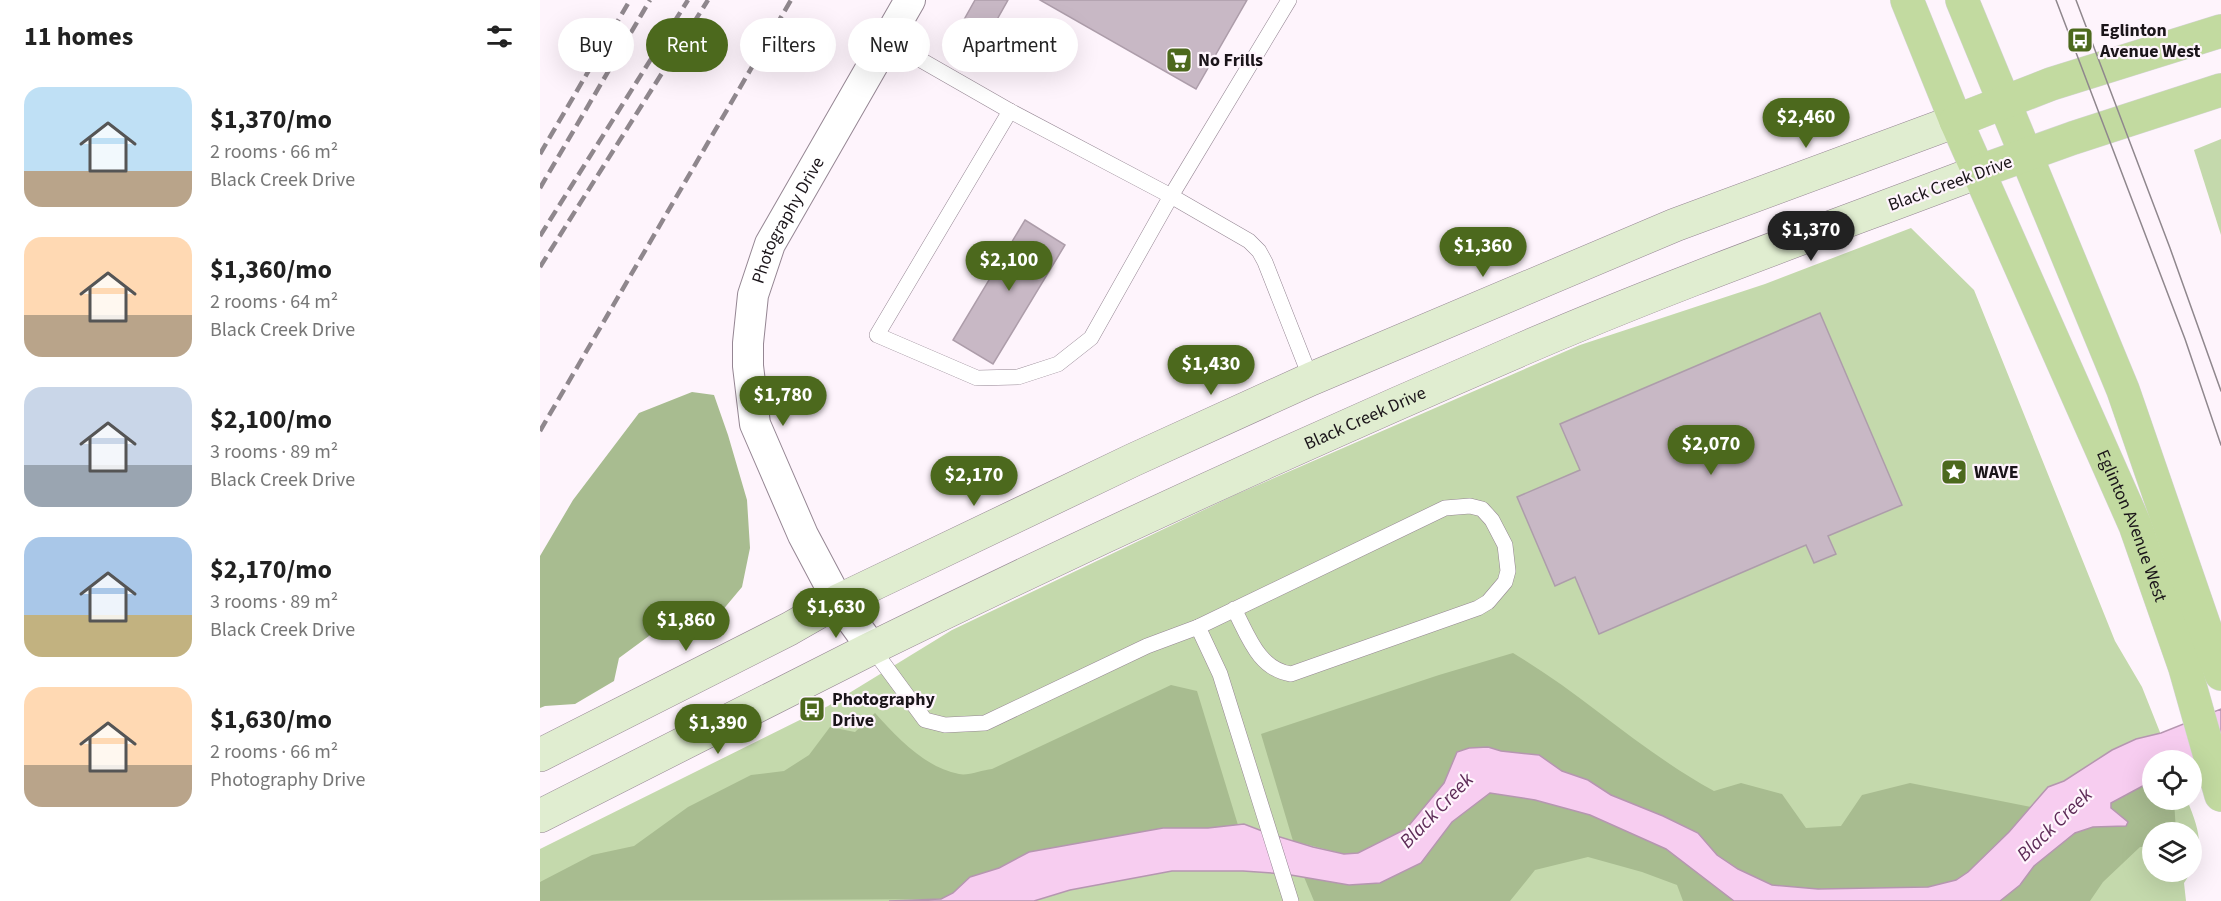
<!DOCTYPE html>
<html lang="en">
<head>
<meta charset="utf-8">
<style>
  body { margin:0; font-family:"Source Sans 3",sans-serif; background:#f6f6f6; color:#222; height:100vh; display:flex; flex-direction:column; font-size:22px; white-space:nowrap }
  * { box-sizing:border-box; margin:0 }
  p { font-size:20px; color:#767676 }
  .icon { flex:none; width:33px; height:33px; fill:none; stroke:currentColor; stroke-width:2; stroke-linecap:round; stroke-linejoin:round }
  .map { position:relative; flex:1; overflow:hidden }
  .drawer { display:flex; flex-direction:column; background:#fff; width:540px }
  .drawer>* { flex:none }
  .top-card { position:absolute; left:18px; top:18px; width:570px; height:54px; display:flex; gap:12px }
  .controls { position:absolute; left:1602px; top:750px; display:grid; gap:12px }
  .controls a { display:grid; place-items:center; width:60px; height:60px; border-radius:50%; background:#fff; box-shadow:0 6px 24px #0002; font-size:30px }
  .price { position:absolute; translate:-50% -51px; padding:0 14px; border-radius:21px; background:#4c691d; color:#fff; font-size:20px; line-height:39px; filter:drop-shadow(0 2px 3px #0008) }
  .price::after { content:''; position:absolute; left:50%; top:36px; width:18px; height:14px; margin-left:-9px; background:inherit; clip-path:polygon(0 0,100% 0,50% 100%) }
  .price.active { background:#222; color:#fff }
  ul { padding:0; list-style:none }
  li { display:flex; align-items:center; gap:18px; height:150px; padding:0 24px }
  li span { display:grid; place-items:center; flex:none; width:168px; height:120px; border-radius:18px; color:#555 }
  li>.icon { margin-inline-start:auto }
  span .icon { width:72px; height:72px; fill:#fffc; stroke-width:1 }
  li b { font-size:26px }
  h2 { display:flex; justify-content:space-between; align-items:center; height:72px; padding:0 24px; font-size:26px }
  .tag { padding:0 21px; border-radius:27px; background:#fff; box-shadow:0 6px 24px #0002; font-size:21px; line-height:54px }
  .tag.active { background:#4c691d; color:#fff }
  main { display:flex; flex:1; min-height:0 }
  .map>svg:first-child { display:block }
</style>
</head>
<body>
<main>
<section class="drawer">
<h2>11 homes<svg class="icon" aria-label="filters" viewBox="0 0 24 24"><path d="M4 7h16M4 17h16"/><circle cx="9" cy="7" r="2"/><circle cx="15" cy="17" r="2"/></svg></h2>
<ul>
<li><span style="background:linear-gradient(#bfe0f5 70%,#b9a48a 0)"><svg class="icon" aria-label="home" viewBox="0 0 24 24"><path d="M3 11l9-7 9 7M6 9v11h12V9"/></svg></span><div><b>$1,370/mo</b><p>2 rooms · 66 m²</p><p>Black Creek Drive</p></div></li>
<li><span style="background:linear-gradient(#ffd9b3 65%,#b9a48a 0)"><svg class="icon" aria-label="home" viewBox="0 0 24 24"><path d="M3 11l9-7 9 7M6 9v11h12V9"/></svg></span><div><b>$1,360/mo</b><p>2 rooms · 64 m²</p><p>Black Creek Drive</p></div></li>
<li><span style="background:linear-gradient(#c9d6e8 65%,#9aa5b1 0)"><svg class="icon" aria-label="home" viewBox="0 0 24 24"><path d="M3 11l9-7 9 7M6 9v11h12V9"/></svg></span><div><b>$2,100/mo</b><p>3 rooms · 89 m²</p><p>Black Creek Drive</p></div></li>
<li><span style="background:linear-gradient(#a9c7e8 65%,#c2b280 0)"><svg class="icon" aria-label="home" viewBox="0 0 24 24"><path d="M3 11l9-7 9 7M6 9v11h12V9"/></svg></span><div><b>$2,170/mo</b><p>3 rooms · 89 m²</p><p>Black Creek Drive</p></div></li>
<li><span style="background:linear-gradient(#ffd9b3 65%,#b9a48a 0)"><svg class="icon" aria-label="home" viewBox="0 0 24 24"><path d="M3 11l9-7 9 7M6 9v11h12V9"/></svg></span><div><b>$1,630/mo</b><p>2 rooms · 66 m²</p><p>Photography Drive</p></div></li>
</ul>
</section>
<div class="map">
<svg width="1681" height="901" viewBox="0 0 1681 901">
  <rect width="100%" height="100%" fill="#fef4fc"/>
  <!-- green -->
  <g fill="#c4d9ac" fill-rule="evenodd">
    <polygon points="1681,139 1681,235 1654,150"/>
    <path d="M1371,228l63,62 141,351 27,46 29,73h-19v40h35c14,34 19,52 -3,83l2,18h-1646v-52l288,-143 124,-76 283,-135 345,-150 185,-61zM1612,832h40v40h-40z"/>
  </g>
  <!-- forest -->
  <g fill="#a8bc90">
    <polygon points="152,392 174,395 188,435 207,500 210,548 202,587 171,624 139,639 113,633 79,658 74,681 35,704 5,706 0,708 0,556 33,500 99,413"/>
    <path d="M973,653c70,41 129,99 201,138l27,-8 41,11 24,34 35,-2 21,-31 48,-12 121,24 -22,25 -41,40 -12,8 -28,7 -110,2 -46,-4 -34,-16 -21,-14 -19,-22 -35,-17 -52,-21 -23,-15 -26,-9 -23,-16 -38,-4 -13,-4 -31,5 -13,31 -38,46 -48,24 -14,1 -51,-13 -32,-107 178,-59z"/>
    <path d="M631,685l26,6 41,134 -209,27 -30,16 -29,9 -17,16 -12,6 -401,2v-19l52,-27 42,-9 54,-39 63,-32 33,-4 25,-16 21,-28 25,5 20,-19c23,25 49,54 84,61 9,2 23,-4 33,-5z"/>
    <polygon points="1612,781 1612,800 1634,800 1636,832 1612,832 1612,847 1600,847 1563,882 1550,901 1460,901 1480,885 1494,866 1535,833 1553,827 1586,826 1588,822 1571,808 1570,803"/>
    <polygon points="950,793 995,800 1050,815 1126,849 1194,901 1143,901 1137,885 1102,872 1048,857 995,870 970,901 774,901 764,877 809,885 881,863 912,822"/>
  </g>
  <!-- water -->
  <polygon fill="#f7cdf0" stroke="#b596b0" stroke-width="1.5" points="1681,709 1681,753 1652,766 1652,760 1612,760 1612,781 1571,803 1571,808 1588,822 1586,826 1553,827 1535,833 1494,866 1480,885 1460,901 1194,901 1126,849 1050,815 995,800 950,793 912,822 881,863 840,883 809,885 745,874 703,871 632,871 530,890 494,901 349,901 401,899 413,893 430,877 459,868 489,852 623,828 668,828 704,824 730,834 773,847 804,854 818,853 866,829 904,783 917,752 929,748 948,747 961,751 999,755 1022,771 1048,780 1071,795 1123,816 1158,833 1177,855 1198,869 1232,885 1278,889 1388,887 1416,880 1428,872 1469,832 1508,787 1524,781 1572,750 1596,739 1621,733"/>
  <!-- building -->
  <g fill="#c8b8c5" stroke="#ad9daa" stroke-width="1.5">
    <polygon points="435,0 468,0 441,48 416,34"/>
    <polygon points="500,0 707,0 656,89"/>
    <polygon points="485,220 525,245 453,364 413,340"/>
    <polygon points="1280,313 1362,505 1288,536 1296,554 1274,563 1266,545 1059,634 1035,577 1015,586 977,497 1040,470 1020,424"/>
  </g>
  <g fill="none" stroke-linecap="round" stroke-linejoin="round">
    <defs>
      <g id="service">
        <polyline points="346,40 470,111 631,196 709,241 719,251 725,262 771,379"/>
        <polyline points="470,111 337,335 437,378 478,377 518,364 551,338 631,196 749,0"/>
        <polyline points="658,627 680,674 751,901"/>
        <path d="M332,648l53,72 20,5 40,-2 162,-77 51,-19 247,-119 25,-2 12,3 10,11 13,25 3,26 -3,11 -17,20 -10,6 -187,66c-33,-5 -43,-39 -57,-65"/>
      </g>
      <g id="minor">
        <path id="s1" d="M332,648l-34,-47 -35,-66 -48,-111 -7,-58v-23l5,-48 17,-51 140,-244"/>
      </g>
      <g id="secondary">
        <polyline points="0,755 249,629 298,601 593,460 771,379 1135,225 1416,121"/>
        <path id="s2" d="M0,816c111,-56 221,-113 332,-168 214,-105 430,-204 648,-298 150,-65 305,-120 458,-178"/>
      </g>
      <g id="primary">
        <path id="s3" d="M1367,0l49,121 179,404 50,143 36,127"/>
        <polyline points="1422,0 1583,390 1681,674"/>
        <polyline points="1416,121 1511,84 1681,31"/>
        <polyline points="1438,172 1533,138 1681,90"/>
      </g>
    </defs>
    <!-- service casing -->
    <use href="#service" stroke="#958693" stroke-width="16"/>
    <!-- minor casing -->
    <use href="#minor" stroke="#958693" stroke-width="32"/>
    <!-- secondary casing -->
    <use href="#secondary" stroke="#958693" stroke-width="34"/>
    <!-- primary casing -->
    <use href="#primary" stroke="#d6d5d6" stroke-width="34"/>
    <!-- service -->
    <use href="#service" stroke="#fff" stroke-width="15"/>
    <!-- minor -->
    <use href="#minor" stroke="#fff" stroke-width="30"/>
    <!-- secondary -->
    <use href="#secondary" stroke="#e0edd0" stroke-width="33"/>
    <!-- primary -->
    <use href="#primary" stroke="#c2daa0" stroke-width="33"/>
    <!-- tram -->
    <g stroke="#8f878d" stroke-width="1.5">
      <polyline points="1516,0 1645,339 1681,445"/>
      <polyline points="1536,0 1630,248 1681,391"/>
    </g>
    <!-- rail -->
    <g stroke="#8f878d" stroke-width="4.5" stroke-dasharray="12 6" stroke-linecap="butt">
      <polyline points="0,154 90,0"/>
      <polyline points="0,188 110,0"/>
      <polyline points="0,236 148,0"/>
      <polyline points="0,267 168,0"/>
      <polyline points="0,431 251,0"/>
    </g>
  </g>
  <!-- icons -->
  <defs>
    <symbol id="bus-square" viewBox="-11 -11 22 22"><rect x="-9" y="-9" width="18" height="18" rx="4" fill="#4c691d" stroke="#fef4fc"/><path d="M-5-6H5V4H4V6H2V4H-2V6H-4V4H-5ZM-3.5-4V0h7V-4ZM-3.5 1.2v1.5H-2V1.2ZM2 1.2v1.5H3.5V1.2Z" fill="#fff"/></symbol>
    <symbol id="supermarket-square" viewBox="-11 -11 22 22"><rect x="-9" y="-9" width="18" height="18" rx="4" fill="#4c691d" stroke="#fef4fc"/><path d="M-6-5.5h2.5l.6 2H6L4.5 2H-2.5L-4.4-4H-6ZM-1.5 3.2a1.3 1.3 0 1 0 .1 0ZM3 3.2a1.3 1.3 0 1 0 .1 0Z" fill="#fff"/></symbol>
    <symbol id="sight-square" viewBox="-11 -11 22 22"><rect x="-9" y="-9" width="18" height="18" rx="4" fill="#4c691d" stroke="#fef4fc"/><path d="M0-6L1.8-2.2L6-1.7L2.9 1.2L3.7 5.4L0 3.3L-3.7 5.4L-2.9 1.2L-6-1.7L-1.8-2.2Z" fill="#fff"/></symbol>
  </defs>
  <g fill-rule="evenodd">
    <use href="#bus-square" x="1525" y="25" width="30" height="30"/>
    <use href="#supermarket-square" x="624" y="45" width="30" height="30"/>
    <use href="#sight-square" x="1399" y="457" width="30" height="30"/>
    <use href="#bus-square" x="257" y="694" width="30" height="30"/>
  </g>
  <g text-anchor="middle" stroke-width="4.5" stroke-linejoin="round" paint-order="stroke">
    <!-- poi labels -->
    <g font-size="18" font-weight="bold" fill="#1a1419" stroke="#fef4fc" text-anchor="start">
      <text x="1560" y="36">Eglinton<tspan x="1560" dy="21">Avenue West</tspan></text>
      <text x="658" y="66">No Frills</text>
      <text x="1434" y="478">WAVE</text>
      <text x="292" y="705">Photography<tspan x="292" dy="21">Drive</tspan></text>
    </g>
    <!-- street labels -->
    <g font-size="18" fill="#1a1419" stroke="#fef4fc">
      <text transform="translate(1410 183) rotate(-20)" y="6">Black Creek Drive</text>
      <text dy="6" stroke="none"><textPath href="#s1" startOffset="466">Photography Drive</textPath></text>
      <text dy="6" stroke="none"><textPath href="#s2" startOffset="916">Black Creek Drive</textPath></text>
      <text dy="6" stroke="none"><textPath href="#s3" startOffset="572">Eglinton Avenue West</textPath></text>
    </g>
    <!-- water labels -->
    <g font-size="20" font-style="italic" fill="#5d2b57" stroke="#fef4fc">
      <text transform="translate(896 810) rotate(-46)" y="7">Black Creek</text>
      <text transform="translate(1514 824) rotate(-44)" y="7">Black Creek</text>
    </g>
  </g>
</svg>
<div class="controls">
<a><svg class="icon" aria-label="locate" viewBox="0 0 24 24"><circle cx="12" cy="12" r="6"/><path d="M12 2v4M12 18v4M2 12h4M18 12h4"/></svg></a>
<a><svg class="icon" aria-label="layers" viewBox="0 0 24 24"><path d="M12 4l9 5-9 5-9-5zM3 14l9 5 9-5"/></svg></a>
</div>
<b class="price" style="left:1266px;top:149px">$2,460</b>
<b class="price active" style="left:1271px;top:262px">$1,370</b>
<b class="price" style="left:943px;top:278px">$1,360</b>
<b class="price" style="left:469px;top:292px">$2,100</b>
<b class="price" style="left:671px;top:396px">$1,430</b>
<b class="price" style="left:243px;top:427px">$1,780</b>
<b class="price" style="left:1171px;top:476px">$2,070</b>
<b class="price" style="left:434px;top:507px">$2,170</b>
<b class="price" style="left:296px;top:639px">$1,630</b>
<b class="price" style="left:146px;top:652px">$1,860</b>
<b class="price" style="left:178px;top:755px">$1,390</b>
<div class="top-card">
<a class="tag">Buy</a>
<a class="tag active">Rent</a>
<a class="tag">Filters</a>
<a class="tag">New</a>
<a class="tag">Apartment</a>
</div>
</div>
</main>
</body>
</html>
